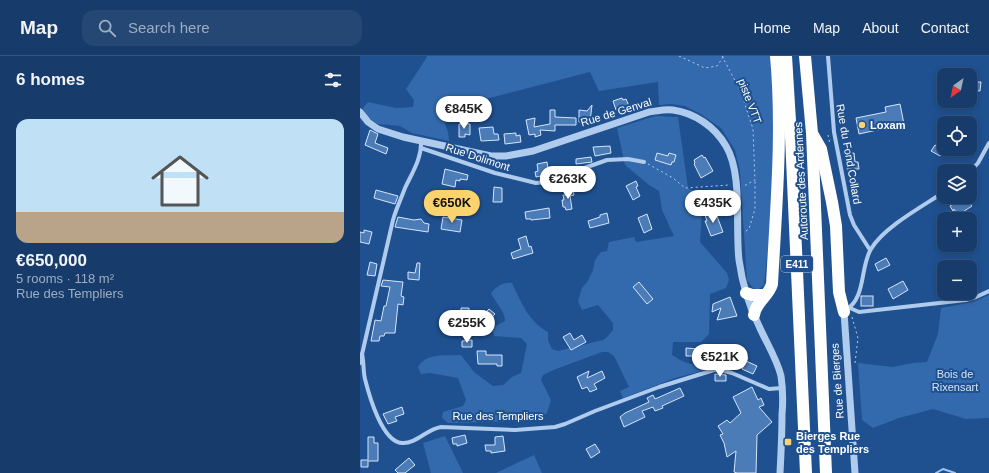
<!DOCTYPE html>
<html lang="en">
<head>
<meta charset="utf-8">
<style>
  body { margin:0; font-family:Arial,sans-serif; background:#244773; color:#f1f3f6; height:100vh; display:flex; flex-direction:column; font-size:15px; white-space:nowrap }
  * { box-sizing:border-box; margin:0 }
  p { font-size:13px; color:#9eadc1 }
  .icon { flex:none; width:22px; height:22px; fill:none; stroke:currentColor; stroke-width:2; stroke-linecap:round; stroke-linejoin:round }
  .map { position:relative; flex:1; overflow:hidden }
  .panel { display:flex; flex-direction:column; background:#173c6b; width:360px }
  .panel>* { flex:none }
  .needle { width:26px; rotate:213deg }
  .tools { position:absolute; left:577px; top:12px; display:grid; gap:8px }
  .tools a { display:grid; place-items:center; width:40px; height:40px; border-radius:8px; background:#173c6b; box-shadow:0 2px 6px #0003,0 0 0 1px #36567e; font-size:20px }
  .price { position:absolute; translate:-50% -34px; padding:0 9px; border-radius:14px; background:#fff; color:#222; font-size:13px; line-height:26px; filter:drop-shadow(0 1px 2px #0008) }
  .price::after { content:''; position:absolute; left:50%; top:24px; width:12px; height:9px; margin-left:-6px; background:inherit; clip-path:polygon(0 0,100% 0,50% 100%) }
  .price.active { background:#fad36f; color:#111 }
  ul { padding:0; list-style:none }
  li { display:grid; align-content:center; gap:8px; height:212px; padding:0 16px }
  li span { display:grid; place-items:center; height:124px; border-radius:12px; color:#555 }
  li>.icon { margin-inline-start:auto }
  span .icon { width:72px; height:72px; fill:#fffc; stroke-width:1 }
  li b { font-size:17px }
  h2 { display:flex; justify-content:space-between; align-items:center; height:48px; padding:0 16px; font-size:17px }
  header { display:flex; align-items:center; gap:24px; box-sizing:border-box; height:56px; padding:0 20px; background:#173c6b; border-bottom:1px solid #36567e }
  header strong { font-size:19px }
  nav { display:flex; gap:22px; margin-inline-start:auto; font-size:14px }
  .search { width:280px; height:36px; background:#244773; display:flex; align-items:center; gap:10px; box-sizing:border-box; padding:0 14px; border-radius:12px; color:#9eadc1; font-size:15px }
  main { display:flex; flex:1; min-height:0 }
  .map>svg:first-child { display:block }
</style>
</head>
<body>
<header>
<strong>Map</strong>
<div class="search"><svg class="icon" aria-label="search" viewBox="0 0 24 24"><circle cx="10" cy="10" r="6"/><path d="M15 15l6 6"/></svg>Search here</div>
<nav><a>Home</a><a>Map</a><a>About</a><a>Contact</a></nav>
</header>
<main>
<section class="panel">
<h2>6 homes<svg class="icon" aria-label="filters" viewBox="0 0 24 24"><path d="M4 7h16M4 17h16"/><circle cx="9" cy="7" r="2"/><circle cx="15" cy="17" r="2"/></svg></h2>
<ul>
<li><span style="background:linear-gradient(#bfe0f5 75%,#b9a48a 0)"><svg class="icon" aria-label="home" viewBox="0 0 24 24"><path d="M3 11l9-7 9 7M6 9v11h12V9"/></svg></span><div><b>€650,000</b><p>5 rooms · 118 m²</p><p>Rue des Templiers</p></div></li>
</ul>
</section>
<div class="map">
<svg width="629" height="417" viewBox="0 0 629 417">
  <rect width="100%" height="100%" fill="#1f508f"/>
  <!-- green -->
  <g fill="#336aad">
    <polygon points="67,0 411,0 414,32 416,117 404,229 398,234 393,232 387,224 380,115 375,94 361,72 339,57 325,50 311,48 299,49 298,26 239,35 230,16 91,52 84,65 88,76 89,85 52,77 40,70 18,68 6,60 3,52 8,46 36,52 53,51 54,44 46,33 65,4"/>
    <path d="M295,60l23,1 10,71 15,8 -3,46 27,31 2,7 -3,8 -16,6 -1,40 -8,8h-28l-1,13c19,12 25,13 43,-2l4,7 1,5 -3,2 -42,11 -52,20 -3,-7 9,-4 -15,-31 -6,-4h-6l-46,17 -13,6 -2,5 10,20 -4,13 -10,8 -89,2 -6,-5 1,-6 20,-6 3,-6 -8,-22 -28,-5 -9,1 -3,-7c9,-15 28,-11 43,-12l13,17 19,14 10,-1 9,-8 9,-4 6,-29 -6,-6 -27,-2 -2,-8 13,-7c0,-10 -10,-19 -14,-28 6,-7 12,-11 21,-10 9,19 17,39 36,49v8l4,9 6,2 45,-11 4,-3 6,-7v-7l-15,-18 -16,5 -4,-9 4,-13 6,-7 5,-11 2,-10 6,-8 6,-1 2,-9 25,-5 2,5 38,-6 -12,-26 -3,-19 -10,-6 -24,-20 -8,-37z"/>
    <polygon points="629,239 629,362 606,363 573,353 539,362 513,372 502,364 498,307 533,311 553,307 567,306 578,278 581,252 613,246"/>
    <polygon points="85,380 103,417 71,417 63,387"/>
    <polygon points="174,399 182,417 136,417"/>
  </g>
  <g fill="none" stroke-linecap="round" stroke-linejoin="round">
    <!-- stream -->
    <polyline stroke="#a3c5ee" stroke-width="2" points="576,417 583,413 595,417"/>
  </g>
  <!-- building -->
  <g fill="#4c7cb8" stroke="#d4e5f9">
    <polygon points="610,26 621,26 620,35 610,34"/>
    <polygon points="262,42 263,44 266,43 269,50 256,54 253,45"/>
    <polygon points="540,48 544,68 499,78 496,62 526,56 525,51"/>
    <polygon points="232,49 230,66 219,66 219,54 227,55"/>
    <polygon points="190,54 195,54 195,61 216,62 216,69 195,69 195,75 180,74 181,79 175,81 175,78 169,79 166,64 175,62 174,71 190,68"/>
    <polygon points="99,68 110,68 110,79 105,78 105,81 99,81"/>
    <polygon points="133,71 134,78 138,78 139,84 121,85 119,72"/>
    <polygon points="10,74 18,78 15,87 28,92 26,98 5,89"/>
    <polygon points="156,77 156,80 160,79 161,86 145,88 144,78"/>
    <polygon points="581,85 584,87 584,95 580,100 571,95 575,89 577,90"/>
    <polygon points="250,90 251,97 235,100 233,91"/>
    <polygon points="297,97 308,100 309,97 316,99 314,106 312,106 311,109 295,104"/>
    <polygon points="494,97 495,106 498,106 499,113 487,113 486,98"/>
    <polygon points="342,99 344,102 345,101 353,115 341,122 334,108 335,107 334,104"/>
    <polygon points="231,101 232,106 216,108 216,103"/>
    <polygon points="187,106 188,113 194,112 196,117 176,121 175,116 178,115 177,108"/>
    <polygon points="85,113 108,119 107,124 100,123 100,125 96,124 95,131 82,128"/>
    <polygon points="276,125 278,130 276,131 280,140 273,144 266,130"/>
    <polygon points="134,131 142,132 142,146 133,146"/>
    <polygon points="213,133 214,139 210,140 212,153 206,154 205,151 203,151 202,144 204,144 203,139 207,139 207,134"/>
    <polygon points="16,134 38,140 35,148 14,142"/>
    <polygon points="604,141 615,141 608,145 612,150 598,159 594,153 593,155 590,150"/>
    <polygon points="189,152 190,162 171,164 171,163 166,163 165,156"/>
    <polygon points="355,155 363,176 351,180 345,165 347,165 345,159"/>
    <polygon points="247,157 249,167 230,172 228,165 240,161 240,159"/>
    <polygon points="287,158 292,173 284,177 278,162"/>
    <polygon points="38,161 54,164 61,163 64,167 69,168 68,176 35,171"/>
    <polygon points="83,161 102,164 100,176 81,173"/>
    <polygon points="4,174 12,176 9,188 0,186 0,176 4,177"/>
    <polygon points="166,180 169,191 171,190 173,197 153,203 151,197 161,193 158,183"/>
    <polygon points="526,202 530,209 518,215 515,208"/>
    <polygon points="10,206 17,208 15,220 7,219"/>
    <polygon points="57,207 60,207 59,224 48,223 48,216 55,217"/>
    <polygon points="23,224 43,226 41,240 44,241 43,249 38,248 35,277 25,277 24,280 20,280 19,285 11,285 15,264 21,265 24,250 26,250 30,231 21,230"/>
    <polygon points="543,225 548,234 533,243 528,233"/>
    <polygon points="279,226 293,243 287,248 273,231"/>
    <rect x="501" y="240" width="12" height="10"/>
    <polygon points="370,241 377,260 357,264 361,252 352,256 353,248"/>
    <polygon points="101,252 109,252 109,263 120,263 129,253 135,258 119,274 102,274 102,260 101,260"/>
    <polygon points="210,277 214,284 222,279 226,286 211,294 203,281"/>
    <polygon points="112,284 112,291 102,291 102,285"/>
    <polygon points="326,292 340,293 340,300 326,300"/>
    <polygon points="117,295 126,295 126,299 142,299 142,310 137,310 137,308 118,308"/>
    <polygon points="383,299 388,302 386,305 397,310 393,318 382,313 384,309 379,307"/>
    <polygon points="229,315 227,322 242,315 245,322 234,328 237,333 230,336 227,331 222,333 217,321"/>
    <polygon points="355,318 366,319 366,325 355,325"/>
    <polygon points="392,331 398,344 401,342 404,349 399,351 412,366 397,379 396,417 377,417 374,416 376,395 367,401 364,387 360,379 363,378 358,370 367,364 370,367 381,357 373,341"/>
    <polygon points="320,332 324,340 302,350 303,352 295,355 293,351 282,355 285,361 264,371 260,361 265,357 289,346 287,342 293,339 295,343"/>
    <polygon points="42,351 44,358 35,361 37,365 28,368 23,358"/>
    <polygon points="105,379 107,387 97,390 97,388 93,388 92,382"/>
    <polygon points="143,380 145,395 131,397 131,395 126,395 125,389 135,389 135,381"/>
    <polygon points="8,381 14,381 14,387 18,387 18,405 8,405 8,411 1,411 1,404 8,404"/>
    <polygon points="235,388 240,396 231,402 226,393"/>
    <polygon points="49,402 55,409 45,417 38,417 35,414"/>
  </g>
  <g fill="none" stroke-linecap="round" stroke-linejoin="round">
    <!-- path -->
    <g stroke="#afcbed" stroke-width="1" stroke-dasharray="2 3" stroke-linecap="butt">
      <polyline points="319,0 345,12 357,10 364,0"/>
      <polyline points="362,0 381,36 393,73 395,124 384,130"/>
      <polyline points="468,79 470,88"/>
      <polyline points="288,108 313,122 325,132 369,129"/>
      <polyline points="386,175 389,173 395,153 395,125"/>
      <polyline points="492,261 498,282 495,307"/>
    </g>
    <!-- minor -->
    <g stroke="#afcbed" stroke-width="4">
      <polyline points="468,0 474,76 490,159 494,169 510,194"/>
      <polyline points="61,92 135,117 176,127 186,126 204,121 216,115 247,104 268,103 284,106"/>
      <polyline points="610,116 618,107 629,87"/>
      <polyline points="490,252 499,256 606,244 616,241 629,235"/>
      <path d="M486,254c20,-12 14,-43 25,-61 13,-22 52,-43 73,-57"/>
      <path d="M2,298c2,8 1,17 3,25 4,16 17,63 37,64 14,1 25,-14 39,-16l74,3 40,-3 10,-3 30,-13 64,-24 55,-17h7l11,3 37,16 13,-1"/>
      <path d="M0,307l33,-143c3,-11 8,-21 12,-32 7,-15 17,-30 16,-47"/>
    </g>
    <!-- tertiary -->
    <g stroke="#afcbed" stroke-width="7">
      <path d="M0,56l8,10 10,7 25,8 88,19h15l27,-5 116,-39c8,-1 16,-3 24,-2 22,3 42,17 53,36 17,28 9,81 13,114 3,22 10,46 20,66 7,16 18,33 22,50 2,13 2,27 1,39 0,20 -1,39 -2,58"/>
      <polyline points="484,256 495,417"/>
    </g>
    <!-- motorway -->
    <g stroke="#fff" stroke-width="12">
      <polyline points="426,0 431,81 446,417"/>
      <polyline points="445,0 452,77 466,417"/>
      <polyline points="453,79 461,93 472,146 476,170 479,236 484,256"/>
      <polyline points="386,237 392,239 405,239"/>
      <path d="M394,259c2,-14 15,-19 18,-31 4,-76 11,-152 4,-228"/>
    </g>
  </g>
  <!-- markers -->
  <g fill="#fad36f" stroke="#1f508f" stroke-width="1.5">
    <circle cx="502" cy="69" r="4"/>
    <rect x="424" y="382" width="8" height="8" rx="2"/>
  </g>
  <g text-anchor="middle" stroke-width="4" stroke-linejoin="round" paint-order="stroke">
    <!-- shield labels -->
    <rect fill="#1f508f" stroke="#bccadd" stroke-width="1" x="421" y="200" width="32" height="16" rx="3"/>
    <g font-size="10" font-weight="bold" fill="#fff">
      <text x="437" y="212">E411</text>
    </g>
    <!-- street labels -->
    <g font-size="11" fill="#fff" stroke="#1f508f">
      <text transform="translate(390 45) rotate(69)" y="4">piste VTT</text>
      <text transform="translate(256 56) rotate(-17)" y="4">Rue de Genval</text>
      <text transform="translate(489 98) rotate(80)" y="4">Rue du Fond Collard</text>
      <text transform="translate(118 101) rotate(18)" y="4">Rue Dolimont</text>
      <text transform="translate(441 125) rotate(-93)" y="4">Autoroute des Ardennes</text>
      <text transform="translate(477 325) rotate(-94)" y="4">Rue de Bierges</text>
      <text x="138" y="364">Rue des Templiers</text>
    </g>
    <!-- poi labels -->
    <g font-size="11" font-weight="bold" fill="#fff" stroke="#1f508f" text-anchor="start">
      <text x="510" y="73">Loxam</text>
      <text x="436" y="384">Bierges Rue<tspan x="436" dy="13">des Templiers</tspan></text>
    </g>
    <!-- park labels -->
    <g font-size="11" fill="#d4e5f9" stroke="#1f508f">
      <text x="595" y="322">Bois de<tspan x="595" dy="13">Rixensart</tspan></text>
    </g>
  </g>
</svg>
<div class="tools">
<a><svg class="needle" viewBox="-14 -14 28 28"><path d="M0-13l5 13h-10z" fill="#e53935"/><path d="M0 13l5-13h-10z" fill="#9eadc1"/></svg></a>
<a><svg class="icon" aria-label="locate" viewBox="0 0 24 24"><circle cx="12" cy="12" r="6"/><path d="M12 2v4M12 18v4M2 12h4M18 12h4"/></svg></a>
<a><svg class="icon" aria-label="layers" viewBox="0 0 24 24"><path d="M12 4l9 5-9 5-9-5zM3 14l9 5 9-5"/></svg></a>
<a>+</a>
<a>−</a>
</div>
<b class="price" style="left:104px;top:74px">€845K</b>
<b class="price" style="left:208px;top:144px">€263K</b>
<b class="price active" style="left:92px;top:168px">€650K</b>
<b class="price" style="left:353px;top:168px">€435K</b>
<b class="price" style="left:107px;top:288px">€255K</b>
<b class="price" style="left:360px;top:322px">€521K</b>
</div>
</main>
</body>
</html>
